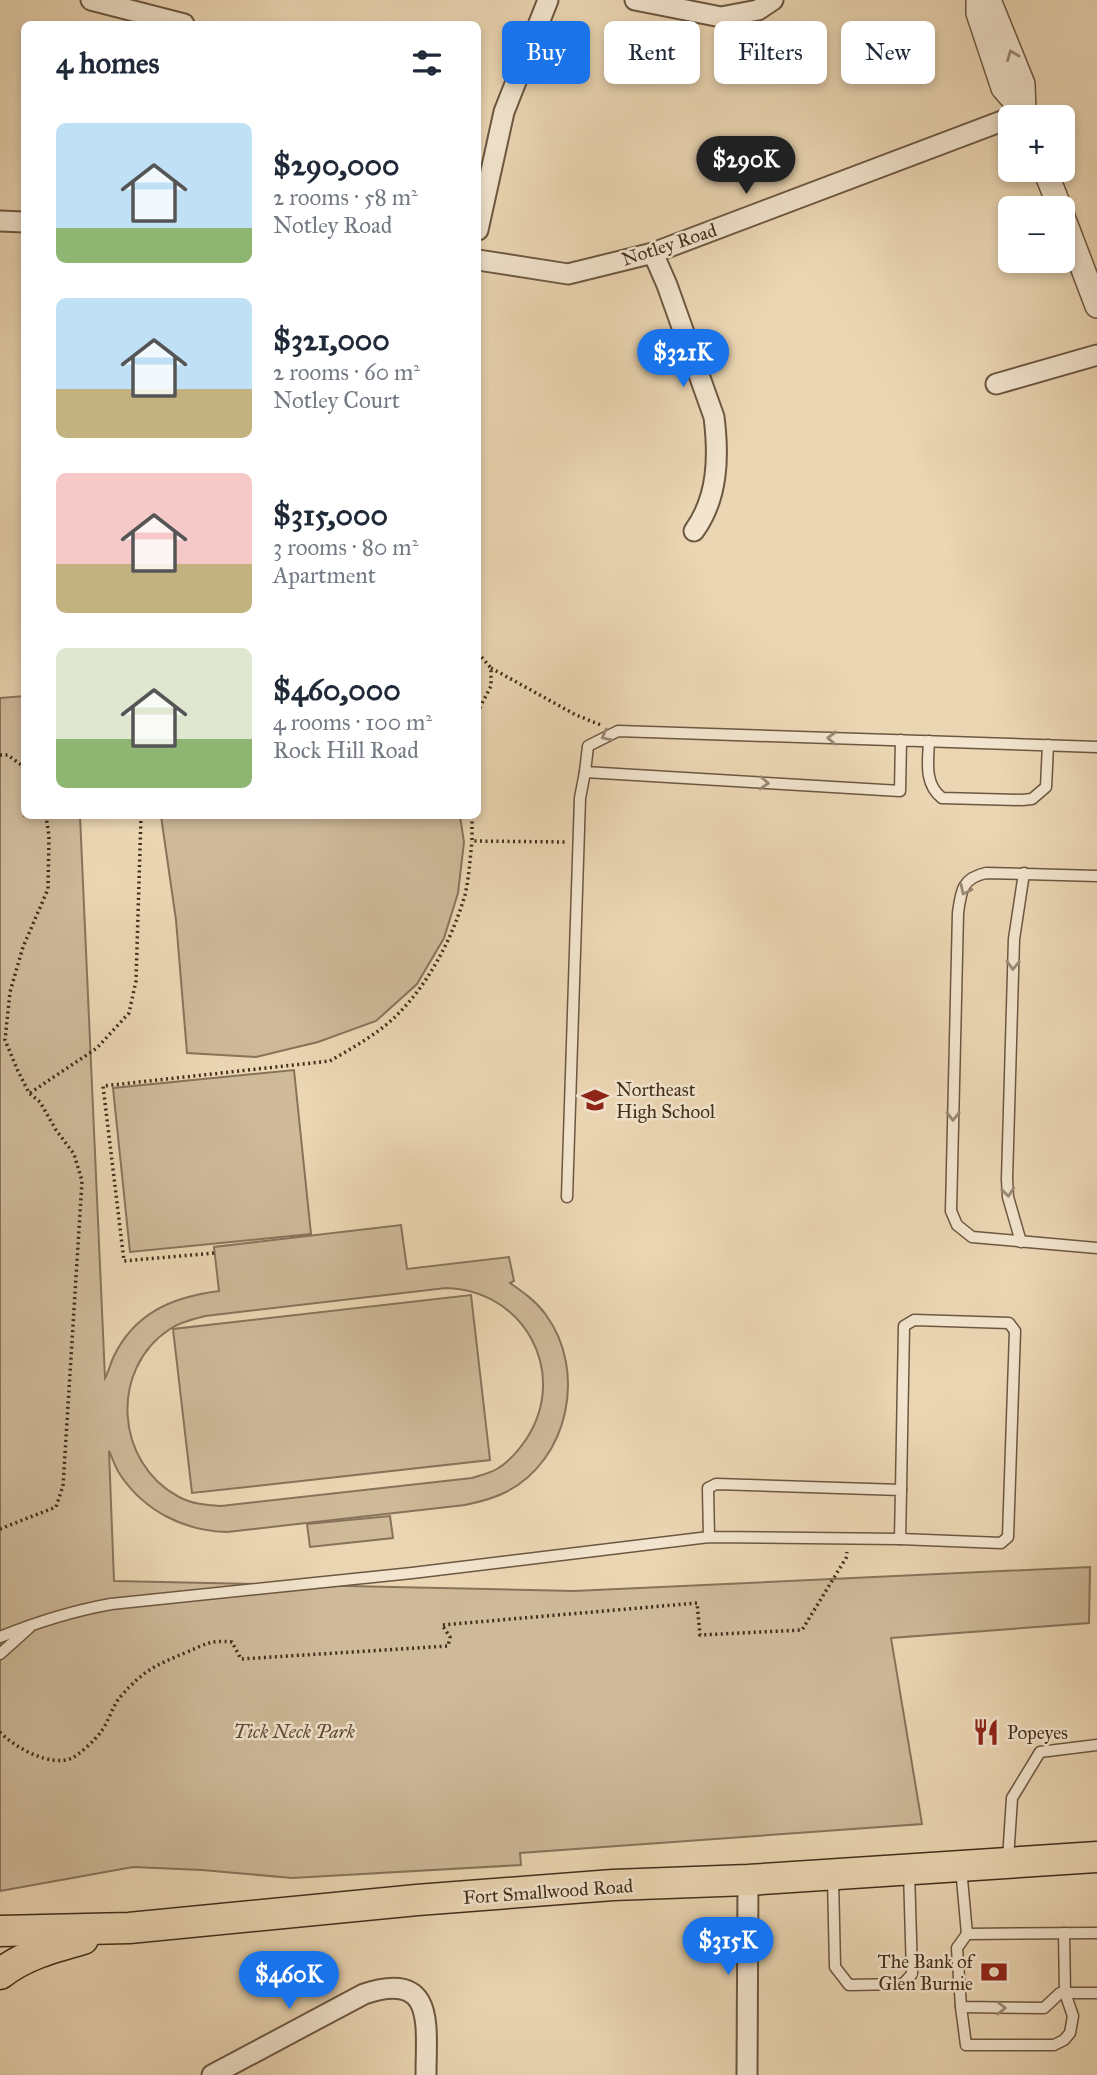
<!DOCTYPE html>
<html lang="en">
<head>
<meta charset="utf-8">
<style>
  body { margin:0; font-family:"IM FELL Great Primer",serif; background:#f6f6f7; color:#1f2937; height:100vh; display:flex; flex-direction:column; font-size:26px; white-space:nowrap }
  * { box-sizing:border-box; margin:0 }
  p { font-size:23px; color:#747a83 }
  .icon { flex:none; width:38px; height:38px; fill:none; stroke:currentColor; stroke-width:2; stroke-linecap:round; stroke-linejoin:round }
  .map { position:relative; flex:1; overflow:hidden }
  .panel { position:absolute; left:21px; top:21px; width:460px; height:798px; display:flex; flex-direction:column; background:#fff; border-radius:10px; box-shadow:0 4px 10px #0003 }
  .panel>* { flex:none }
  .banner { position:absolute; left:502px; top:21px; width:488px; height:63px; display:flex; gap:14px }
  .fabs { position:absolute; left:998px; top:105px; display:grid; gap:14px }
  .fabs a { display:grid; place-items:center; width:77px; height:77px; border-radius:10px; background:#fff; box-shadow:0 4px 10px #0003; font-size:35px }
  .price { position:absolute; translate:-50% -60px; padding:0 16px; border-radius:24px; background:#1a73e8; color:#fff; font-size:23px; line-height:46px; filter:drop-shadow(0 2px 4px #0008) }
  .price::after { content:''; position:absolute; left:50%; top:42px; width:21px; height:16px; margin-left:-10px; background:inherit; clip-path:polygon(0 0,100% 0,50% 100%) }
  .price.on { background:#222; color:#fff }
  ul { padding:0; list-style:none }
  li { display:flex; align-items:center; gap:21px; height:175px; padding:0 35px }
  li span { display:grid; place-items:center; flex:none; width:196px; height:140px; border-radius:10px; color:#555 }
  li>.icon { margin-inline-start:auto }
  span .icon { width:84px; height:84px; fill:#fffc; stroke-width:1 }
  li b { font-size:30px }
  h2 { display:flex; justify-content:space-between; align-items:center; height:84px; padding:0 35px; font-size:30px }
  .pill { padding:0 24px; border-radius:10px; background:#fff; box-shadow:0 4px 10px #0003; font-size:24px; line-height:63px }
  .pill.on { background:#1a73e8; color:#fff }
  .map>svg:first-child { display:block }
</style>
</head>
<body>
<div class="map">
<svg width="1097" height="2075" viewBox="0 0 1097 2075">
  <rect width="100%" height="100%" fill="#ebd6b3"/>
  <filter id="stains"><feTurbulence type="fractalNoise" baseFrequency=".00286" numOctaves="4"/><feColorMatrix values="0 0 0 0 .2 0 0 0 0 .09 0 0 0 0 .02 0 0 0 .5 -.17"/></filter>
  <radialGradient id="worn" r=".72"><stop offset=".6" stop-color="#630" stop-opacity="0"/><stop offset="1" stop-color="#630" stop-opacity=".3"/></radialGradient>
  <!-- green -->
  <g fill="#ceb999" stroke="#88735a" stroke-width="2" fill-rule="evenodd">
    <path d="M24,696v120h56l25,562c3,-5 5,-13 8,-20 21,-45 59,-61 106,-67l-5,-44 187,-22 6,44 102,-12 5,24 -4,2c13,9 26,18 36,32 41,56 23,145 -40,177 -13,7 -27,10 -41,13l-238,27c-43,-1 -82,-21 -106,-56 -6,-8 -8,-17 -12,-25l5,130 460,10 516,-24 -1,56 -198,15 31,186 -402,29 1,12 -229,13 -90,-8 -69,-3 -133,24v-1193zM446,1288c78,2 123,84 81,150 -8,12 -17,23 -30,31 -7,4 -16,6 -25,9l-251,28c-15,-1 -29,-2 -42,-9 -64,-34 -70,-128 -9,-168 10,-7 23,-10 35,-13z"/>
    <polygon points="161,816 460,816 464,842 458,893 444,938 417,984 376,1021 318,1042 256,1057 187,1053 176,920"/>
    <polygon points="294,1070 311,1234 130,1252 113,1088"/>
    <polygon points="471,1295 490,1460 192,1493 173,1329"/>
    <polygon points="390,1516 393,1538 310,1547 307,1524"/>
  </g>
  <g fill="none" stroke-linecap="round" stroke-linejoin="round">
    <defs>
      <g id="service">
        <polyline points="901,740 900,791 585,772 588,746 618,731 1097,747"/>
        <path d="M929,741c-1,21 -5,43 13,57l80,2 10,-1 14,-12 2,-42"/>
        <path d="M1097,876l-111,-3c-24,5 -25,18 -28,40l-7,298 6,14 15,12 125,11"/>
        <polyline points="567,1197 580,798 585,772"/>
        <polyline points="1021,1242 1008,1197 1007,1179 1014,939 1024,873"/>
        <polyline points="900,1539 1001,1543 1008,1537 1015,1331 1009,1323 914,1320 904,1326 901,1490"/>
        <path d="M0,1637c37,-15 72,-26 111,-33l301,-31 297,-36 191,2 1,-49 -185,-6 -8,4 1,49"/>
        <polyline points="0,1654 29,1628"/>
        <polyline points="1008,1859 1012,1798 1040,1752 1097,1745"/>
        <polyline points="961,1868 967,1934 1097,1933"/>
        <polyline points="833,1878 835,1967 849,1985 903,1984 912,1974 909,1871"/>
        <polyline points="967,1934 957,1948 961,2007 1044,2008 1060,1993 1097,1993"/>
        <polyline points="961,2007 966,2045 1054,2045 1064,2040 1070,2033 1073,2016 1065,1993 1064,1933"/>
      </g>
      <g id="minor">
        <polyline points="91,0 184,24"/>
        <polyline points="635,0 721,17 758,10 773,0"/>
        <polyline points="0,221 24,222"/>
        <polyline points="478,230 504,112 548,0"/>
        <path d="M653,253l14,32 47,132c5,40 4,81 -20,114"/>
        <polyline points="478,260 568,274 653,253 1010,118"/>
        <polyline points="996,384 1097,355"/>
        <path d="M212,2075l152,-81c72,-24 62,31 62,81"/>
        <polyline points="747,2075 748,1880"/>
      </g>
      <g id="tertiary">
        <polyline points="978,0 978,13 1003,88 1024,112 1025,117"/>
        <polyline points="989,0 1023,84 1024,112"/>
        <polyline points="1045,170 1060,208"/>
        <polyline points="1062,214 1097,306"/>
      </g>
      <g id="primary">
        <polyline points="0,1931 129,1928 417,1900 613,1885 748,1880 1097,1857"/>
        <path d="M0,1974c24,-19 54,-27 83,-35"/>
      </g>
    </defs>
    <!-- service casing -->
    <use href="#service" stroke="#6c5740" stroke-width="13"/>
    <!-- minor casing -->
    <use href="#minor" stroke="#6c5740" stroke-width="23"/>
    <!-- tertiary casing -->
    <use href="#tertiary" stroke="#6c5740" stroke-width="26"/>
    <!-- primary casing -->
    <use href="#primary" stroke="#412d1a" stroke-width="33"/>
    <!-- path -->
    <g stroke="#412d1a" stroke-width="3.5" stroke-dasharray="2 3.5" stroke-linecap="butt">
      <polyline points="478,653 491,668 491,686 478,711"/>
      <polyline points="491,668 576,715 601,725"/>
      <polyline points="0,755 8,755 24,767"/>
      <polyline points="472,816 472,841 567,842"/>
      <polyline points="30,1093 97,1048 129,1013 136,981 141,816"/>
      <path d="M214,1253l-90,8 -21,-175 227,-25c22,-13 48,-27 67,-46 32,-32 55,-76 68,-120 4,-17 5,-36 7,-54"/>
      <polyline points="0,1529 56,1507 63,1486 82,1181 74,1154 56,1130 40,1102 29,1093 17,1069 5,1040 10,992 23,947 48,889 49,836 46,816"/>
      <path d="M0,1732c14,15 51,36 72,26 7,-3 24,-19 28,-25 9,-11 12,-27 21,-37 23,-26 35,-31 66,-44 19,-8 23,-12 45,-10l9,17 207,-13 2,-9 -8,-12 255,-22 3,32 102,-5 44,-72 1,-6"/>
    </g>
    <!-- service -->
    <use href="#service" stroke="#f2e4ce" stroke-width="10"/>
    <!-- minor -->
    <use href="#minor" stroke="#f2e4ce" stroke-width="19"/>
    <!-- tertiary -->
    <use href="#tertiary" stroke="#f2e4ce" stroke-width="23"/>
    <!-- primary -->
    <use href="#primary" stroke="#ebd6b3" stroke-width="30"/>
  </g>
  <!-- one-way arrows -->
  <defs><path id="oneway-chevron" d="M-2-3.5L2.5 0L-2 3.5" fill="none" stroke-width="1.6" stroke-linecap="round" stroke-linejoin="round" transform="scale(1.75)"/></defs>
  <g stroke="#9a8874">
    <use href="#oneway-chevron" transform="translate(1012 55) rotate(-112)"/>
    <use href="#oneway-chevron" transform="translate(606 736) rotate(153)"/>
    <use href="#oneway-chevron" transform="translate(832 738) rotate(-178)"/>
    <use href="#oneway-chevron" transform="translate(764 783) rotate(3)"/>
    <use href="#oneway-chevron" transform="translate(965 890) rotate(116)"/>
    <use href="#oneway-chevron" transform="translate(1013 965) rotate(92)"/>
    <use href="#oneway-chevron" transform="translate(953 1116) rotate(91)"/>
    <use href="#oneway-chevron" transform="translate(1008 1192) rotate(84)"/>
    <use href="#oneway-chevron" transform="translate(1001 2008)"/>
  </g>
  <!-- icons -->
  <defs>
    <symbol id="school-bare" viewBox="-9 -9 18 18"><path d="M0-5L7-2L0 1L-7-2ZM-4 1L0 2.5L4 1V4Q0 6-4 4Z" fill="#8f2418" stroke="#f2e4ce" stroke-width="2.5" paint-order="stroke"/></symbol>
    <symbol id="restaurant-bare" viewBox="-9 -9 18 18"><path d="M-5-6h1v4h1v-4h1v4h1v-4h1v5L-1.5 .5V6h-2V.5L-5-1ZM5-6V6H3V1.5H1.5Q1.5-4 5-6Z" fill="#8f2418" stroke="#f2e4ce" stroke-width="2.5" paint-order="stroke"/></symbol>
    <symbol id="bank-bare" viewBox="-9 -9 18 18"><path d="M-6-4H6V4H-6ZM0-2.3a2.3 2.3 0 1 0 0 4.6a2.3 2.3 0 1 0 0-4.6Z" fill="#8f2418" stroke="#f2e4ce" stroke-width="2.5" paint-order="stroke"/></symbol>
  </defs>
  <g fill-rule="evenodd">
    <use href="#school-bare" x="576" y="1081" width="38" height="38"/>
    <use href="#restaurant-bare" x="967" y="1713" width="38" height="38"/>
    <use href="#bank-bare" x="975" y="1953" width="38" height="38"/>
  </g>
  <g text-anchor="middle" stroke-width="5" stroke-linejoin="round" paint-order="stroke">
    <!-- street labels -->
    <g font-size="19" fill="#412d1a" stroke="#f2e4ce">
      <text transform="translate(669 244) rotate(-18)" y="7">Notley Road</text>
      <text transform="translate(548 1891) rotate(-4)" y="7">Fort Smallwood Road</text>
    </g>
    <!-- poi labels -->
    <g font-size="19" fill="#412d1a" stroke="#f2e4ce" text-anchor="start">
      <text x="616" y="1096">Northeast<tspan x="616" dy="22">High School</tspan></text>
      <text x="1007" y="1739">Popeyes</text>
      <text x="973" y="1968" text-anchor="end">The Bank of<tspan x="973" dy="22">Glen Burnie</tspan></text>
    </g>
    <!-- park labels -->
    <g font-size="19" font-style="italic" fill="#5d4933" stroke="#f2e4ce">
      <text x="294" y="1738">Tick Neck Park</text>
    </g>
  </g>
  <rect width="100%" height="100%" filter="url(#stains)"/>
  <rect width="100%" height="100%" fill="url(#worn)"/>
</svg>
<div class="fabs">
<a>+</a>
<a>−</a>
</div>
<b class="price on" style="left:746px;top:196px">$290K</b>
<b class="price" style="left:683px;top:389px">$321K</b>
<b class="price" style="left:728px;top:1977px">$315K</b>
<b class="price" style="left:289px;top:2011px">$460K</b>
<div class="banner">
<a class="pill on">Buy</a>
<a class="pill">Rent</a>
<a class="pill">Filters</a>
<a class="pill">New</a>
</div>
<section class="panel">
<h2>4 homes<svg class="icon" aria-label="filters" viewBox="0 0 24 24"><path d="M4 7h16M4 17h16"/><circle cx="9" cy="7" r="2"/><circle cx="15" cy="17" r="2"/></svg></h2>
<ul>
<li><span style="background:linear-gradient(#bfe0f5 75%,#8fb573 0)"><svg class="icon" aria-label="home" viewBox="0 0 24 24"><path d="M3 11l9-7 9 7M6 9v11h12V9"/></svg></span><div><b>$290,000</b><p>2 rooms · 58 m²</p><p>Notley Road</p></div></li>
<li><span style="background:linear-gradient(#bfe0f5 65%,#c2b280 0)"><svg class="icon" aria-label="home" viewBox="0 0 24 24"><path d="M3 11l9-7 9 7M6 9v11h12V9"/></svg></span><div><b>$321,000</b><p>2 rooms · 60 m²</p><p>Notley Court</p></div></li>
<li><span style="background:linear-gradient(#f6c9c9 65%,#c2b280 0)"><svg class="icon" aria-label="home" viewBox="0 0 24 24"><path d="M3 11l9-7 9 7M6 9v11h12V9"/></svg></span><div><b>$315,000</b><p>3 rooms · 80 m²</p><p>Apartment</p></div></li>
<li><span style="background:linear-gradient(#dfe7d0 65%,#8fb573 0)"><svg class="icon" aria-label="home" viewBox="0 0 24 24"><path d="M3 11l9-7 9 7M6 9v11h12V9"/></svg></span><div><b>$460,000</b><p>4 rooms · 100 m²</p><p>Rock Hill Road</p></div></li>
</ul>
</section>
</div>
</body>
</html>
